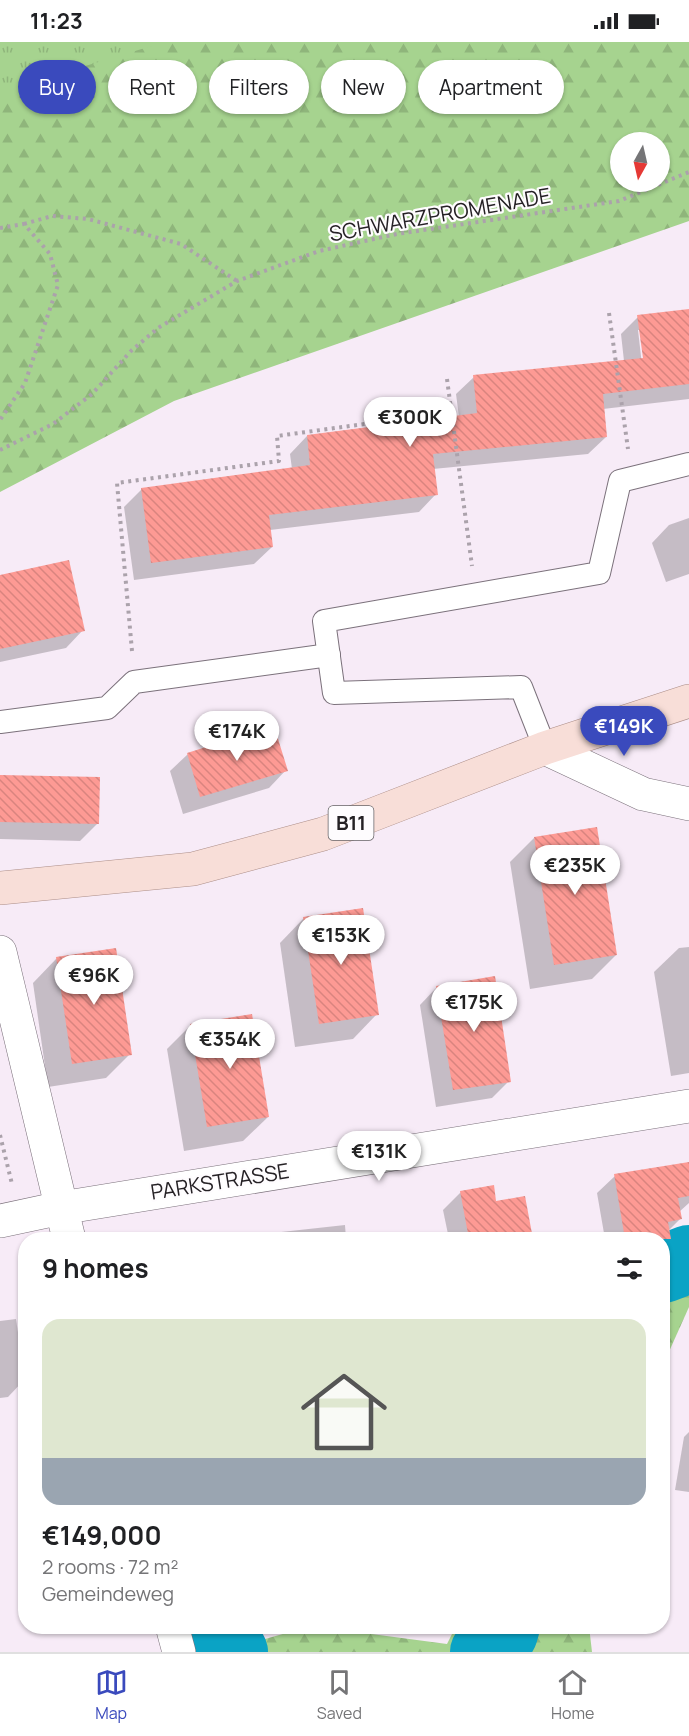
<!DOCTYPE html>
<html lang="en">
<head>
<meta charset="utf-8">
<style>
  body { margin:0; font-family:Manrope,sans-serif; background:#f2f2f2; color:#202124; height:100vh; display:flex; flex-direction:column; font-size:22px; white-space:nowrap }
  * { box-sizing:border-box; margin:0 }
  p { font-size:20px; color:#757577 }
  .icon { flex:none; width:33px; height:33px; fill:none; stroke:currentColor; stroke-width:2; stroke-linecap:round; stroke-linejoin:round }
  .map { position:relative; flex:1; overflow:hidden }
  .drawer { position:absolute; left:18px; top:1190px; width:652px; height:402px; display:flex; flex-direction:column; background:#fff; border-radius:24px; box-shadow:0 2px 4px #0004 }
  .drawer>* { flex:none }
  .guide { position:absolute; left:18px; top:18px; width:654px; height:54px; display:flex; gap:12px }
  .needle { width:39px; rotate:188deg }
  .tools { position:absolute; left:610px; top:90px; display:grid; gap:12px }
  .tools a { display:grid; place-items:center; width:60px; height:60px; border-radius:50%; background:#fff; box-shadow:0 2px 4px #0004; font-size:30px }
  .price { position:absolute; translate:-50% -51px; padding:0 14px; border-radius:21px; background:#fff; color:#222; font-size:20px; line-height:39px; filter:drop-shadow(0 2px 3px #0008) }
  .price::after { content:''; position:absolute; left:50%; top:36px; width:18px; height:14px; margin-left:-9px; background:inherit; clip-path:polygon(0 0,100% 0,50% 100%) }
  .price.on { background:#3a4abd; color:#fff }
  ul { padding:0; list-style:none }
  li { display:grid; align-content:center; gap:12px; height:318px; padding:0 24px }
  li+li { border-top:2px solid #e0e0e0 }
  li span { display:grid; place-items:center; height:186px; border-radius:18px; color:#555 }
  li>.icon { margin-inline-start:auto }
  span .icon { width:108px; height:108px; fill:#fffc; stroke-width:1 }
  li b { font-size:26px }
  h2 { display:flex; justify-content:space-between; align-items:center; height:72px; padding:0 24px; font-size:26px }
  .chip { padding:0 21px; border-radius:27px; background:#fff; box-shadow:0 2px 4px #0004; font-size:21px; line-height:54px }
  .chip.on { background:#3a4abd; color:#fff }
  .status { display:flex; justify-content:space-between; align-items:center; height:42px; padding:0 30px; background:#fff; direction:ltr }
  .status svg { height:16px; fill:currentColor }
  .tab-bar { display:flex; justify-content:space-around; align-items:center; height:84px; border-top:2px solid #e0e0e0; background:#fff; font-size:16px; color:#757577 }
  .tab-bar a { display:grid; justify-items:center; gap:3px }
  .tab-bar .on { color:#3a4abd }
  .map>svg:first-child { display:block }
</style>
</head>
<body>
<div class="status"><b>11:23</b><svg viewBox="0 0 49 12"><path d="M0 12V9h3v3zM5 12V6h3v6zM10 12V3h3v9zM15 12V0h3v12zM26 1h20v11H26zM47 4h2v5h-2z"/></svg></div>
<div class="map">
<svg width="689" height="1610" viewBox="0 0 689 1610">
  <defs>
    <pattern id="forest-firs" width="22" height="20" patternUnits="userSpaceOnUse" patternTransform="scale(1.5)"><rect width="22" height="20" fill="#a6d38f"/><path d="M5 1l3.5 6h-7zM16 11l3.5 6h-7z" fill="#8fb57b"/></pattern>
    <pattern id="park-tufts" width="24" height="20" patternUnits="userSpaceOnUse" patternTransform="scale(1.5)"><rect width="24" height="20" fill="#a6d38f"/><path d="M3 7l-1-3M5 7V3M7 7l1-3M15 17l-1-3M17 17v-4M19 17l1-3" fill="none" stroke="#8fb57b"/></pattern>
    <pattern id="building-back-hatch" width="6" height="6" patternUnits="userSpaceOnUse" patternTransform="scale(1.5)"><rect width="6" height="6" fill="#fd9a94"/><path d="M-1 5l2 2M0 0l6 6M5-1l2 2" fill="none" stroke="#d9847f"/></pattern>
  </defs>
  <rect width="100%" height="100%" fill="#f7ebf7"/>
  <!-- forest -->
  <g fill="url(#forest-firs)" fill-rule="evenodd">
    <path d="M0,0h689v179l-515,180 -174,91zM621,100h39v40h-39z"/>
    <polygon points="689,1214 689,1265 663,1323 663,1220"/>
    <polygon points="311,1584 447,1602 456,1584 589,1584 592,1610 259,1610 265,1597"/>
  </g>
  <!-- park -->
  <polygon fill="url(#park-tufts)" points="0,0 165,0 12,46 0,52"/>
  <!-- shadow -->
  <g fill="#0003" fill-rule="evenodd">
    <path d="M689,269v88l-86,10 3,28 -18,17 -155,15 3,25 -17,18 -149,18 2,17 -18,17 -120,16 -10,-73 18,-18 150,-20 -2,-15 17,-18 152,-19 -3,-23 18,-17 150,-16 -3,-27 17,-17zM638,288h3l4,35h-3z"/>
    <polygon points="689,476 689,532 666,540 652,501 669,483"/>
    <polygon points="0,535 83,588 66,606 0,620"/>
    <polygon points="188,712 286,728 269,746 183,772 170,729"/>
    <polygon points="0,735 98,781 80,799 0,797"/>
    <polygon points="534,796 616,913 592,937 530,947 510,820"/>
    <polygon points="304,876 377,972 353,997 295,1005 280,901"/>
    <polygon points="689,905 689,1031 671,1034 654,930 679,906"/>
    <polygon points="57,916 130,1012 106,1036 48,1045 33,941"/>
    <polygon points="437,945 509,1039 492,1056 436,1065 420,963"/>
    <polygon points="191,983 268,1075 243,1099 184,1109 167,1007"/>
    <polygon points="689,1121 689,1161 679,1170 680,1177 668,1189 670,1199 663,1206 663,1197 605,1197 597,1151 615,1134"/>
    <polygon points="461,1150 495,1161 531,1197 449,1197 443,1168"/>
    <polygon points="345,1183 346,1197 258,1197 263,1192"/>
    <polygon points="16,1277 25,1337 8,1355 0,1356 0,1279"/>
    <polygon points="689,1390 689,1450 675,1448 684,1395"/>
  </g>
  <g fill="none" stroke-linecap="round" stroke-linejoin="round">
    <!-- river -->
    <g stroke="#0aa3c5" stroke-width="68">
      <polyline points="663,1227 689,1217"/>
      <polyline points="199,1610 220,1607 234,1610"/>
      <polyline points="484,1610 504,1591 506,1584"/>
    </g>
  </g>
  <!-- building -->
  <g fill="url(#building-back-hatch)">
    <polygon points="689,267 689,342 603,352 607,395 433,412 438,453 269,473 273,505 151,521 141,446 310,423 307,393 477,371 473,333 643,316 637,273"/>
    <polygon points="69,518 85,589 0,607 0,533"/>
    <polygon points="274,684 288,729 200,755 187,711"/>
    <polygon points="0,733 100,735 99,782 0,780"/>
    <polygon points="597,785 617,913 554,923 534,795"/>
    <polygon points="363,866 379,973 319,982 303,875"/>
    <polygon points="116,906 132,1013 72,1022 56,915"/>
    <polygon points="495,934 511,1040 453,1048 436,944"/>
    <polygon points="252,972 269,1075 207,1085 190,982"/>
    <polygon points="689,1120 689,1154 678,1156 682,1177 668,1180 671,1197 625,1197 614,1132"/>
    <polygon points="494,1143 496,1159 525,1154 533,1197 469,1197 460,1149"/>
  </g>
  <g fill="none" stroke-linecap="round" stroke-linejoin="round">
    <defs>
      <g id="service">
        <polyline points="0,680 107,666 134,640 329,613"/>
        <polyline points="545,706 521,645 334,651 324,579 599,531 620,439 689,422"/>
      </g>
      <g id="minor">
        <polyline points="545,706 643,752 689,762"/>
        <polyline points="0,910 69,1197"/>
        <polyline points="0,1179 61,1166 689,1064"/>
        <polyline points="172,1584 179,1610"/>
      </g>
      <polyline id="primary" points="0,846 193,827 323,792 545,706 689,659"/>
    </defs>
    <!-- service casing -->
    <use href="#service" stroke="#7b717b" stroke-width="24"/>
    <!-- minor casing -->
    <use href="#minor" stroke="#7b717b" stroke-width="34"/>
    <!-- primary casing -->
    <use href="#primary" stroke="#ac8e88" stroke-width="34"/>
    <!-- path -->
    <g stroke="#aba2ab" stroke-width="4" stroke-dasharray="3 4.5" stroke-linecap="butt">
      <polyline points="24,182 52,174 88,177 181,202 237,239"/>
      <polyline points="0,186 24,182 50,212 58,243 25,341 0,378"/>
      <polyline points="609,271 628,407"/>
      <polyline points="447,337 472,524"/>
      <polyline points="0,408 53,382 92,352 131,309 158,286 237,239 319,209 397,192 619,159 689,130"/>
      <polyline points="132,609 117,441 279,419 277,394 452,370"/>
      <polyline points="0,1093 12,1142"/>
    </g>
    <!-- service -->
    <use href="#service" stroke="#fff" stroke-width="22"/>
    <!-- minor -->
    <use href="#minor" stroke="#fff" stroke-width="33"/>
    <!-- primary -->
    <use href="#primary" stroke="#f8ded8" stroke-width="33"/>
  </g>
  <g text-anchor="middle" stroke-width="4.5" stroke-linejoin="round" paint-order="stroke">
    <!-- shield labels -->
    <rect fill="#fefcfe" stroke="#666366" stroke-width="1.5" x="328.5" y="764" width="45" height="34" rx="4.5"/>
    <g font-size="20" font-weight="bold" fill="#252125">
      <text x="351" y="788">B11</text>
    </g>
    <!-- street labels -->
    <g font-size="21" fill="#252125" stroke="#fefcfe">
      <text transform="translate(440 173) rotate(-10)" y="7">SCHWARZPROMENADE</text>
      <text transform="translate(220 1140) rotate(-9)" y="7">PARKSTRASSE</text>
    </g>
  </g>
</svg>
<div class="tools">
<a><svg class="needle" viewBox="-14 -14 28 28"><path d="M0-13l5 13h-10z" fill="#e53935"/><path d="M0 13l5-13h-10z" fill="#757577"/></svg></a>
</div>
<b class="price" style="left:410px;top:406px">€300K</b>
<b class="price on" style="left:624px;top:715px">€149K</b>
<b class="price" style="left:237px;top:720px">€174K</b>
<b class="price" style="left:575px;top:854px">€235K</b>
<b class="price" style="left:341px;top:924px">€153K</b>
<b class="price" style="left:94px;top:964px">€96K</b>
<b class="price" style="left:474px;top:991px">€175K</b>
<b class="price" style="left:230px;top:1028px">€354K</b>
<b class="price" style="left:379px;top:1140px">€131K</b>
<div class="guide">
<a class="chip on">Buy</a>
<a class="chip">Rent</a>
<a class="chip">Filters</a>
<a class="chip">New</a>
<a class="chip">Apartment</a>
</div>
<section class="drawer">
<h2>9 homes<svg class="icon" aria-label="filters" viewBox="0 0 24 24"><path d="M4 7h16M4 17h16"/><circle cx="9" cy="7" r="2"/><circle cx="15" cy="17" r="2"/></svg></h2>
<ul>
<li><span style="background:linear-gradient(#dfe7d0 75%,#9aa5b1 0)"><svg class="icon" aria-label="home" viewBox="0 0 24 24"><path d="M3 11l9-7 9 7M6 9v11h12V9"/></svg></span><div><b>€149,000</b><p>2 rooms · 72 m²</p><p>Gemeindeweg</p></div></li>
</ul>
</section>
</div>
<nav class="tab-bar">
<a class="on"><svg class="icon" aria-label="map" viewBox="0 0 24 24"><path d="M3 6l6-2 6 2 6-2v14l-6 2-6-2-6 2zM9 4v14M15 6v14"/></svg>Map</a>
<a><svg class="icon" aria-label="saved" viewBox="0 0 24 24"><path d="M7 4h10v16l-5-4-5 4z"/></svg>Saved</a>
<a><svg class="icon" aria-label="home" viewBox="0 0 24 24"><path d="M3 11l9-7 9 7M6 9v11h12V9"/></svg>Home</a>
</nav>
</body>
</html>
